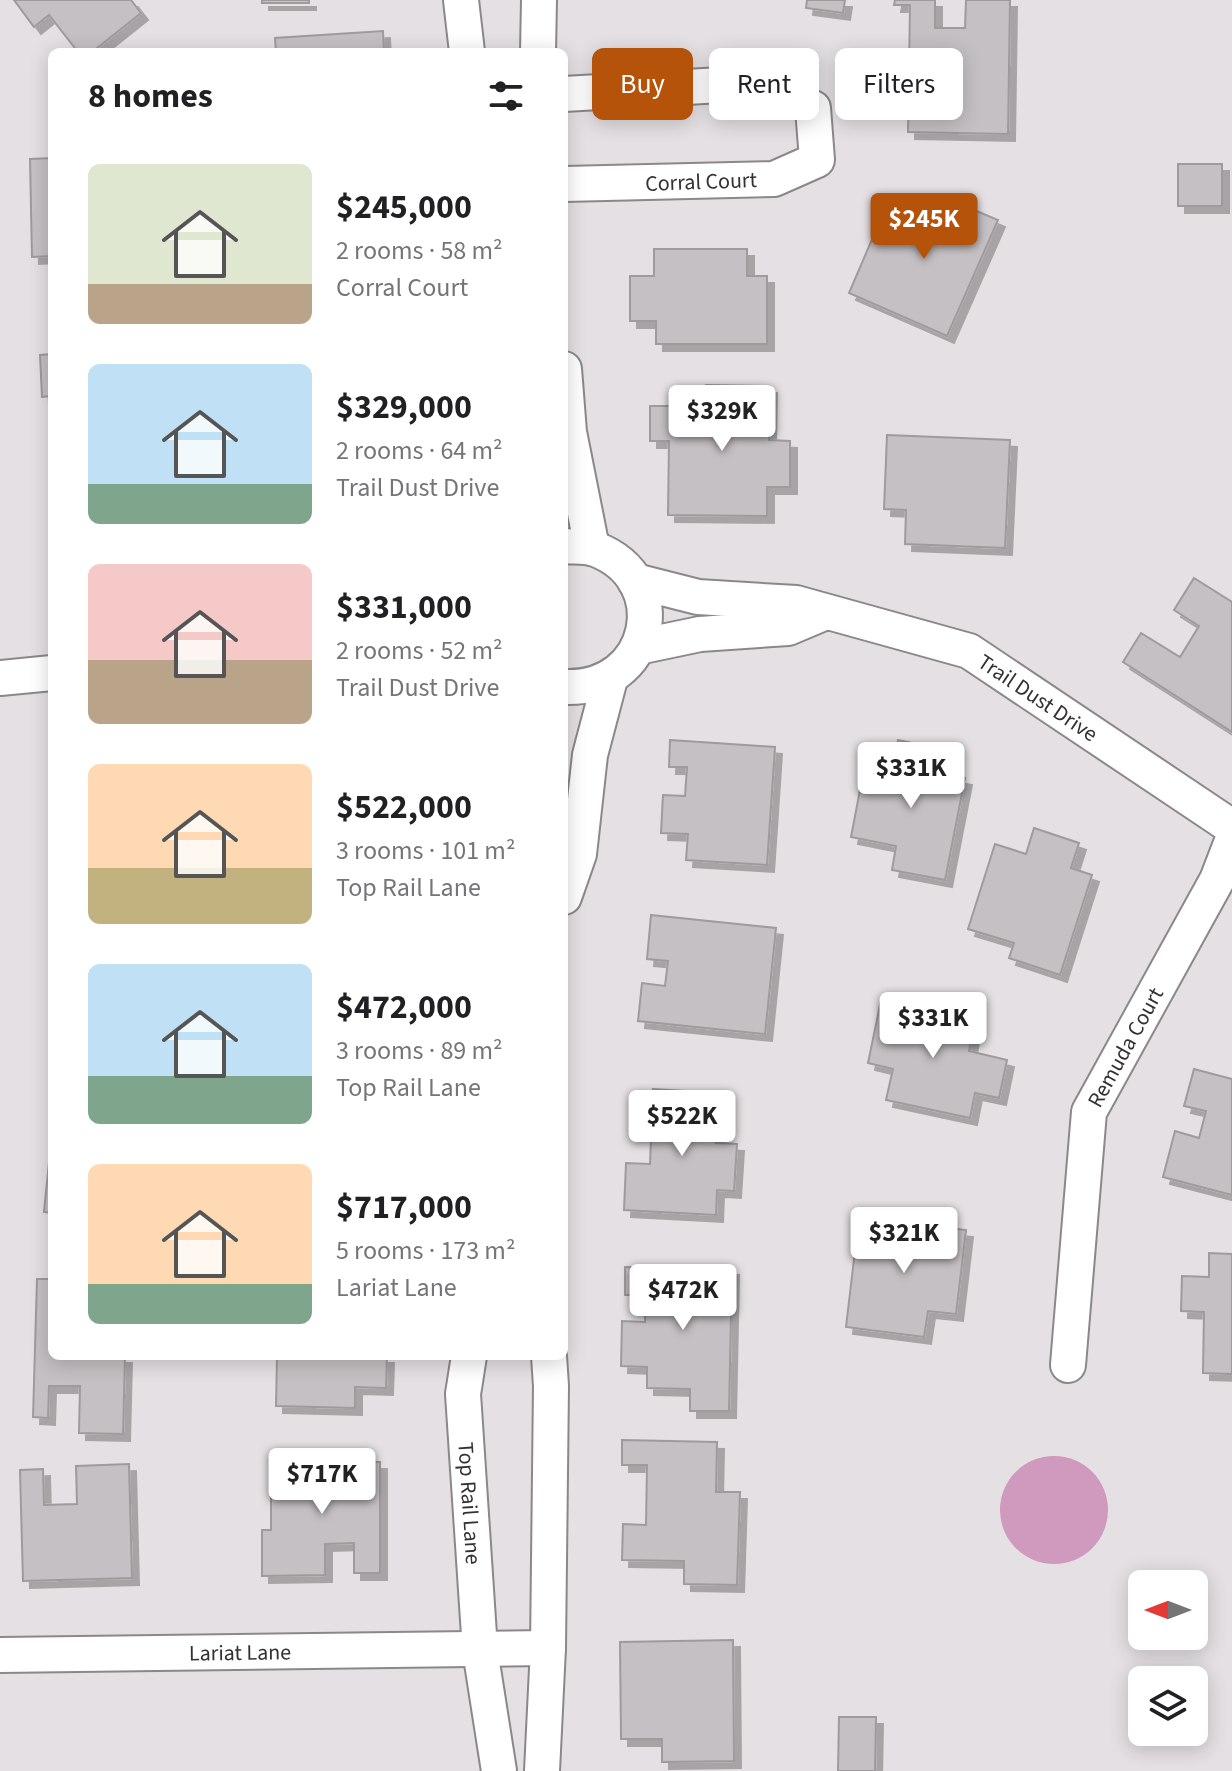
<!DOCTYPE html>
<html lang="en">
<head>
<meta charset="utf-8">
<style>
  body { margin:0; font-family:"Source Sans 3",sans-serif; background:#f6f6f6; color:#202124; height:100vh; display:flex; flex-direction:column; font-size:30px; white-space:nowrap }
  * { box-sizing:border-box; margin:0 }
  p { font-size:26px; color:#757577 }
  .icon { flex:none; width:44px; height:44px; fill:none; stroke:currentColor; stroke-width:2; stroke-linecap:round; stroke-linejoin:round }
  .map { position:relative; flex:1; overflow:hidden }
  .side { position:absolute; left:48px; top:48px; width:520px; height:1312px; display:flex; flex-direction:column; background:#fff; border-radius:12px; box-shadow:0 4px 20px #0003 }
  .side>* { flex:none }
  .top-card { position:absolute; left:592px; top:48px; width:520px; height:72px; display:flex; gap:16px }
  .needle { width:52px; rotate:270deg }
  .tools { position:absolute; left:1128px; top:1570px; display:grid; gap:16px }
  .tools a { display:grid; place-items:center; width:80px; height:80px; border-radius:12px; background:#fff; box-shadow:0 4px 20px #0003; font-size:40px }
  .price { position:absolute; translate:-50% -68px; padding:0 18px; border-radius:8px; background:#fff; color:#222; font-size:26px; line-height:52px; filter:drop-shadow(0 2px 4px #0008) }
  .price::after { content:''; position:absolute; left:50%; top:48px; width:24px; height:18px; margin-left:-12px; background:inherit; clip-path:polygon(0 0,100% 0,50% 100%) }
  .price.on { background:#b45309; color:#fff }
  ul { padding:0; list-style:none }
  li { display:flex; align-items:center; gap:24px; height:200px; padding:0 40px }
  li span { display:grid; place-items:center; flex:none; width:224px; height:160px; border-radius:12px; color:#555 }
  li>.icon { margin-inline-start:auto }
  span .icon { width:96px; height:96px; fill:#fffc; stroke-width:1 }
  li b { font-size:34px }
  h2 { display:flex; justify-content:space-between; align-items:center; height:96px; padding:0 40px; font-size:34px }
  .tag { padding:0 28px; border-radius:12px; background:#fff; box-shadow:0 4px 20px #0003; font-size:28px; line-height:72px }
  .tag.on { background:#b45309; color:#fff }
  .map>svg:first-child { display:block }
</style>
</head>
<body>
<div class="map">
<svg width="1232" height="1771" viewBox="0 0 1232 1771">
  <defs>
    <filter id="shadow"><feDropShadow dx="7" dy="7" stdDeviation="0" flood-color="#0004"/></filter>
  </defs>
  <rect width="100%" height="100%" fill="#e5e0e3"/>
  <!-- water -->
  <circle fill="#d099be" cx="1054" cy="1510" r="54"/>
  <!-- building -->
  <g fill="#c5c0c3" stroke="#9f9a9d" stroke-width="2" filter="url(#shadow)">
    <polygon points="14,0 131,0 141,13 92,52 78,52 49,15 34,27"/>
    <rect x="262" y="0" width="47" height="3"/>
    <polygon points="807,0 845,0 843,13 806,8"/>
    <polygon points="895,0 935,0 935,28 965,28 966,0 1010,0 1008,134 908,132 910,5 894,5"/>
    <polygon points="383,31 384,52 276,52 275,38"/>
    <polygon points="52,158 52,256 32,257 30,159"/>
    <rect x="1178" y="164" width="44" height="42"/>
    <polygon points="891,195 932,213 939,195 998,220 947,336 849,293"/>
    <polygon points="654,249 747,249 747,276 767,276 767,344 656,344 656,321 630,321 630,276 654,276"/>
    <polygon points="52,354 52,396 42,397 40,355"/>
    <polygon points="706,385 770,386 769,440 790,441 790,487 767,487 767,516 668,515 669,441 650,441 650,406 706,406"/>
    <polygon points="887,435 1010,440 1005,548 905,544 906,510 884,509"/>
    <polygon points="1194,578 1232,602 1232,732 1123,662 1141,633 1180,657 1199,626 1174,610"/>
    <polygon points="670,740 775,747 767,865 686,860 688,834 661,833 663,795 685,796 687,767 669,767"/>
    <polygon points="898,740 942,749 938,773 965,778 945,880 892,870 896,846 851,837 864,769 892,774"/>
    <polygon points="1034,828 1079,843 1071,868 1092,875 1060,975 1009,958 1014,943 968,929 995,844 1026,854"/>
    <polygon points="651,915 776,928 765,1034 638,1021 642,983 665,986 668,961 647,959"/>
    <polygon points="881,1000 975,1022 969,1051 1007,1060 999,1098 975,1093 970,1118 886,1100 893,1069 868,1063"/>
    <polygon points="1194,1069 1232,1079 1232,1195 1163,1177 1175,1131 1199,1138 1206,1111 1184,1106"/>
    <polygon points="653,1089 719,1093 716,1143 737,1144 734,1191 717,1190 716,1215 624,1210 626,1163 650,1164"/>
    <polygon points="52,1132 52,1213 44,1212"/>
    <polygon points="859,1217 966,1230 956,1314 928,1311 924,1337 846,1327"/>
    <polygon points="1209,1253 1232,1254 1232,1374 1203,1373 1204,1312 1181,1311 1182,1276 1209,1277"/>
    <polygon points="625,1267 732,1268 729,1411 690,1411 690,1389 647,1388 647,1367 621,1366 622,1321 645,1322 645,1295 625,1295"/>
    <polygon points="37,1279 52,1279 52,1356 125,1356 123,1434 79,1433 80,1386 49,1386 48,1418 33,1417"/>
    <polygon points="277,1356 387,1356 386,1388 355,1387 355,1408 276,1406"/>
    <polygon points="622,1440 717,1442 716,1492 740,1492 737,1585 684,1584 684,1561 622,1560 623,1524 646,1525 647,1465 622,1465"/>
    <polygon points="271,1462 380,1462 380,1573 354,1573 354,1543 325,1544 325,1575 262,1576 262,1530 271,1530"/>
    <polygon points="129,1464 132,1578 23,1581 20,1470 43,1469 44,1505 77,1504 76,1466"/>
    <polygon points="733,1640 734,1761 662,1762 662,1739 621,1739 620,1642"/>
    <polygon points="839,1717 876,1717 875,1771 838,1771"/>
  </g>
  <g fill="none" stroke-linecap="round" stroke-linejoin="round">
    <defs>
      <g id="minor">
        <polyline points="461,0 467,52"/>
        <polyline points="538,52 539,0"/>
        <polyline points="564,94 739,84 784,94 813,108 817,160 774,179 564,184"/>
        <polyline points="564,369 569,432 592,548"/>
        <path d="M564,546c10,1 22,0 31,3 81,30 58,142 -31,138"/>
        <path id="s1" d="M635,581l63,16 98,6 173,48 263,176"/>
        <polyline points="638,647 700,634 788,628 826,612"/>
        <polyline points="0,678 52,673"/>
        <polyline points="564,897 579,854 590,755 610,679"/>
        <path id="s2" d="M469,1356l-6,38 17,256 19,121"/>
        <path id="s3" d="M1068,1365l21,-253 128,-232 15,-39"/>
        <path id="s4" d="M0,1655l548,-7"/>
        <polyline points="542,1771 548,1648 551,1386 549,1356"/>
      </g>
    </defs>
    <!-- minor casing -->
    <use href="#minor" stroke="#8c878a" stroke-width="38"/>
    <!-- minor -->
    <use href="#minor" stroke="#fff" stroke-width="34"/>
  </g>
  <g text-anchor="middle" stroke-width="8" stroke-linejoin="round" paint-order="stroke">
    <!-- street labels -->
    <g font-size="22" fill="#333132" stroke="#fff">
      <text transform="translate(701 181) rotate(-2)" y="8">Corral Court</text>
      <text dy="8" stroke="none"><textPath href="#s1" startOffset="426">Trail Dust Drive</textPath></text>
      <text dy="8" stroke="none"><textPath href="#s3" startOffset="328">Remuda Court</textPath></text>
      <text dy="8" stroke="none"><textPath href="#s2" startOffset="148">Top Rail Lane</textPath></text>
      <text dy="8" stroke="none"><textPath href="#s4" startOffset="240">Lariat Lane</textPath></text>
    </g>
  </g>
</svg>
<div class="tools">
<a><svg class="needle" viewBox="-14 -14 28 28"><path d="M0-13l5 13h-10z" fill="#e53935"/><path d="M0 13l5-13h-10z" fill="#757577"/></svg></a>
<a><svg class="icon" aria-label="layers" viewBox="0 0 24 24"><path d="M12 4l9 5-9 5-9-5zM3 14l9 5 9-5"/></svg></a>
</div>
<b class="price on" style="left:924px;top:261px">$245K</b>
<b class="price" style="left:722px;top:453px">$329K</b>
<b class="price" style="left:911px;top:810px">$331K</b>
<b class="price" style="left:933px;top:1060px">$331K</b>
<b class="price" style="left:682px;top:1158px">$522K</b>
<b class="price" style="left:904px;top:1275px">$321K</b>
<b class="price" style="left:683px;top:1332px">$472K</b>
<b class="price" style="left:322px;top:1516px">$717K</b>
<div class="top-card">
<a class="tag on">Buy</a>
<a class="tag">Rent</a>
<a class="tag">Filters</a>
</div>
<section class="side">
<h2>8 homes<svg class="icon" aria-label="filters" viewBox="0 0 24 24"><path d="M4 7h16M4 17h16"/><circle cx="9" cy="7" r="2"/><circle cx="15" cy="17" r="2"/></svg></h2>
<ul>
<li><span style="background:linear-gradient(#dfe7d0 75%,#b9a48a 0)"><svg class="icon" aria-label="home" viewBox="0 0 24 24"><path d="M3 11l9-7 9 7M6 9v11h12V9"/></svg></span><div><b>$245,000</b><p>2 rooms · 58 m²</p><p>Corral Court</p></div></li>
<li><span style="background:linear-gradient(#bfe0f5 75%,#7fa58c 0)"><svg class="icon" aria-label="home" viewBox="0 0 24 24"><path d="M3 11l9-7 9 7M6 9v11h12V9"/></svg></span><div><b>$329,000</b><p>2 rooms · 64 m²</p><p>Trail Dust Drive</p></div></li>
<li><span style="background:linear-gradient(#f6c9c9 60%,#b9a48a 0)"><svg class="icon" aria-label="home" viewBox="0 0 24 24"><path d="M3 11l9-7 9 7M6 9v11h12V9"/></svg></span><div><b>$331,000</b><p>2 rooms · 52 m²</p><p>Trail Dust Drive</p></div></li>
<li><span style="background:linear-gradient(#ffd9b3 65%,#c2b280 0)"><svg class="icon" aria-label="home" viewBox="0 0 24 24"><path d="M3 11l9-7 9 7M6 9v11h12V9"/></svg></span><div><b>$522,000</b><p>3 rooms · 101 m²</p><p>Top Rail Lane</p></div></li>
<li><span style="background:linear-gradient(#bfe0f5 70%,#7fa58c 0)"><svg class="icon" aria-label="home" viewBox="0 0 24 24"><path d="M3 11l9-7 9 7M6 9v11h12V9"/></svg></span><div><b>$472,000</b><p>3 rooms · 89 m²</p><p>Top Rail Lane</p></div></li>
<li><span style="background:linear-gradient(#ffd9b3 75%,#7fa58c 0)"><svg class="icon" aria-label="home" viewBox="0 0 24 24"><path d="M3 11l9-7 9 7M6 9v11h12V9"/></svg></span><div><b>$717,000</b><p>5 rooms · 173 m²</p><p>Lariat Lane</p></div></li>
</ul>
</section>
</div>
</body>
</html>
